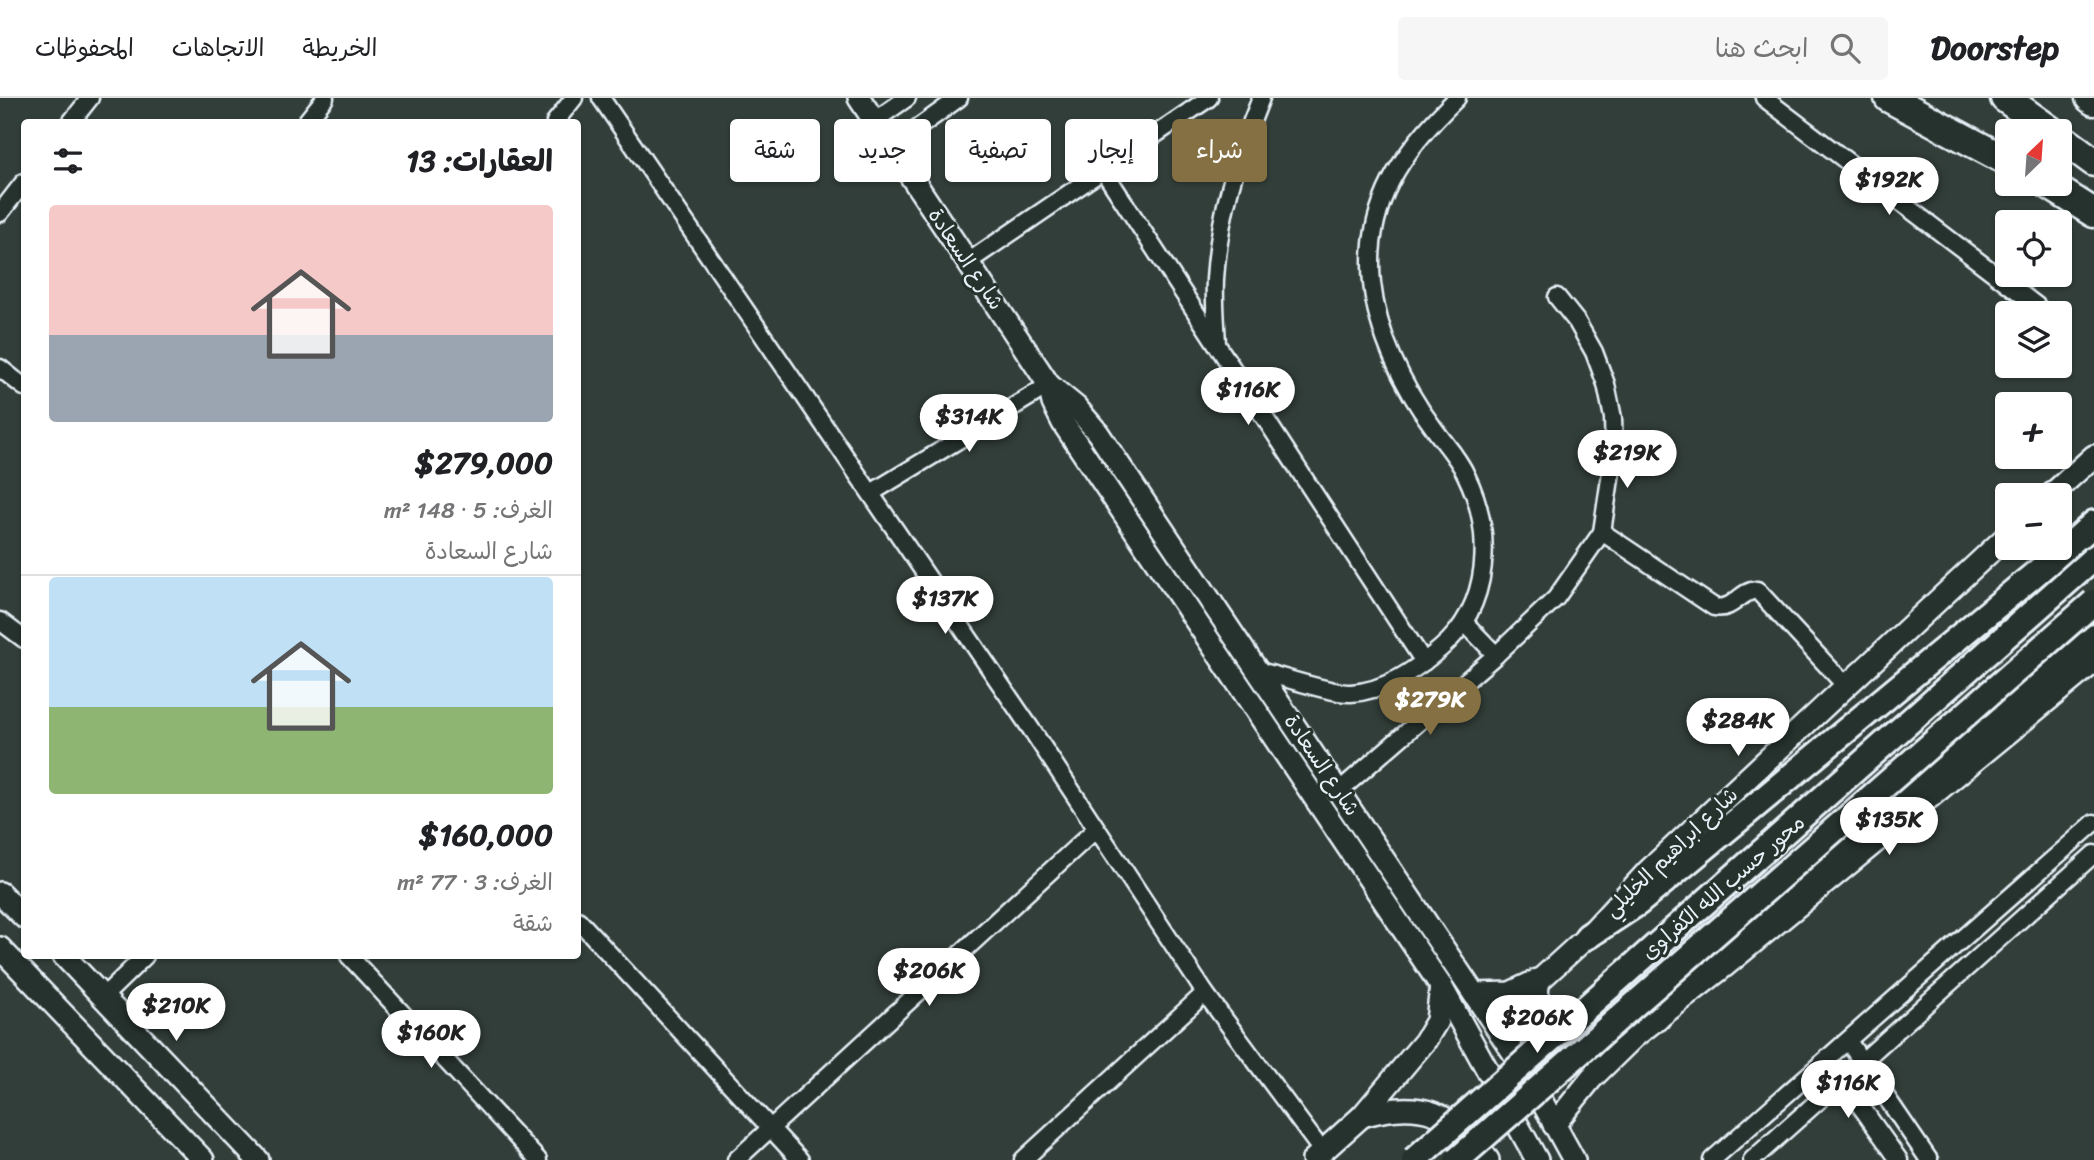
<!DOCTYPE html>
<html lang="ar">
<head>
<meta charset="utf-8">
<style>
  body { margin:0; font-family:Sriracha,"Playpen Sans Arabic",sans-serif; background:#f6f6f6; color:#202124; direction:rtl; height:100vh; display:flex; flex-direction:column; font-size:26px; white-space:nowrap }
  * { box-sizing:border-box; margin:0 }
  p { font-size:23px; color:#757577 }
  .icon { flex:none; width:38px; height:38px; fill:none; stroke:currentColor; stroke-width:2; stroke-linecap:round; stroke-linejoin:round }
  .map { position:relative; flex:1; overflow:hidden; direction:ltr }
  .details { position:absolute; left:21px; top:21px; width:560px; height:840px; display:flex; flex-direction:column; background:#fff; border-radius:7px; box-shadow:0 2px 5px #0004; direction:rtl }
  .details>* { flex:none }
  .hud { position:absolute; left:602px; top:21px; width:665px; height:63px; direction:rtl; display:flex; gap:14px }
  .needle { width:46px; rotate:25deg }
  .tools { position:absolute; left:1995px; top:21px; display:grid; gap:14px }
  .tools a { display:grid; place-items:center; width:77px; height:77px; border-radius:7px; background:#fff; box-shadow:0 2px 5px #0004; font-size:35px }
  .price { position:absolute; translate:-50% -60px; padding:0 16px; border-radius:24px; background:#fff; color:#222; font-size:23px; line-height:46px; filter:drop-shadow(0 2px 4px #0008) }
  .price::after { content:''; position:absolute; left:50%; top:42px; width:21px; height:16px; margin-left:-10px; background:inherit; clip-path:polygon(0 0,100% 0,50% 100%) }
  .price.active { background:#847042; color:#fff }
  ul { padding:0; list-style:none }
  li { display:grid; align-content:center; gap:14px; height:371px; padding:0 28px }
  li+li { border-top:2px solid #e0e0e0 }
  li span { display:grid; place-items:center; height:217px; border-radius:7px; color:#555 }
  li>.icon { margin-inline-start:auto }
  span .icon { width:126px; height:126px; fill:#fffc; stroke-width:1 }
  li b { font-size:30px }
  h2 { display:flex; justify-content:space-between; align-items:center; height:84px; padding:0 28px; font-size:30px }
  .tag { padding:0 24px; border-radius:7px; background:#fff; box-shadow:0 2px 5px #0004; font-size:24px; line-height:63px }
  .tag.active { background:#847042; color:#fff }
  header { display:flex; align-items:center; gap:42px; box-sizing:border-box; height:98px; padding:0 35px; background:#fff; border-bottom:2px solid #e0e0e0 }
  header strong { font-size:33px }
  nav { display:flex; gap:38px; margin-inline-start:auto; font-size:24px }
  .search { width:490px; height:63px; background:#f6f6f6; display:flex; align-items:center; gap:18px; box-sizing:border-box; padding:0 24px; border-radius:7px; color:#757577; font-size:26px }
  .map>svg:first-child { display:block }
</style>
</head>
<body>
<header>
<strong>Doorstep</strong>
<div class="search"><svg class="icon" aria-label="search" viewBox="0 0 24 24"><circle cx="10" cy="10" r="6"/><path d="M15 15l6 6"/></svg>ابحث هنا</div>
<nav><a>الخريطة</a><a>الاتجاهات</a><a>المحفوظات</a></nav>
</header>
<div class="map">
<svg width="2094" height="1062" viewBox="0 0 2094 1062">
  <rect width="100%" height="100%" fill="#323e39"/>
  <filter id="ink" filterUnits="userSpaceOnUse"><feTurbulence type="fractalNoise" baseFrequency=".0143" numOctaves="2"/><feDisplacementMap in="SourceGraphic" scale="14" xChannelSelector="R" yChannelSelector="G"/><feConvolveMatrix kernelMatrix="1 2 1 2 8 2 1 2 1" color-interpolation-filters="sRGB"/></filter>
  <g filter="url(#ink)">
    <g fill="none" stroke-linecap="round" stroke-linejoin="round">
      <defs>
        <g id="street">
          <polyline points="601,0 1031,631 1205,895 1322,1053"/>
          <polyline points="1764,0 2037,208"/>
          <polyline points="874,23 907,0"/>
          <polyline points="71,24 90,0"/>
          <polyline points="306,24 325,0"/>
          <polyline points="555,24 574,0"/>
          <polyline points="891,49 959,0"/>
          <polyline points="1103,72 1424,564"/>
          <polyline points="0,115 24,84"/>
          <polyline points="968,164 1209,0"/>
          <path d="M1217,246c-1,-21 -3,-43 -2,-65 4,-64 22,-122 46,-181"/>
          <polyline points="0,270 24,289"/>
          <polyline points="871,395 1049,287"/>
          <path d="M1602,434l112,75c20,4 25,-16 43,-17l89,96"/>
          <polyline points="0,523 24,541"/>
          <polyline points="1464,524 1496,557"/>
          <path d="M1259,573c21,5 74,23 92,22 34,-2 64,-23 89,-44 51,-43 54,-117 26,-174 -8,-18 -22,-32 -33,-48 -30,-40 -56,-94 -61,-144 -8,-79 31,-133 85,-185"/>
          <polyline points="1339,693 1496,557 1556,500 1602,434 1614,354 1613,320 1606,286 1594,254 1577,224 1557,199"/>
          <polyline points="578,822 800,1062"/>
          <polyline points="349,858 538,1062"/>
          <polyline points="104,898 145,858"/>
          <polyline points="1848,943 1929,1062"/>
          <polyline points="1827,961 1899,1062"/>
          <polyline points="736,1062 1096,731"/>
          <polyline points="1023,1062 1205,895"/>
          <polyline points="1712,1062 2094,725"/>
          <polyline points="1752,1062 2094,756"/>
        </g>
        <g id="secondary">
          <polyline points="859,0 1049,287 1076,309 1098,335 1523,969 1574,1062"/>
          <polyline points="1049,287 1053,305 1063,325 1441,888 1537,1062"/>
          <polyline points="2051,397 2094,358"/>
          <polyline points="0,795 24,819"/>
          <polyline points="0,850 203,1062"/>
          <polyline points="64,858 258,1062"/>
          <path d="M1539,882c-8,38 11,72 50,79"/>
          <polyline points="1474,896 1510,895 1542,880 1588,838 1648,773 2007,438"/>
          <path d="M1362,1018c57,-17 92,-5 126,44"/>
          <polyline points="1554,1027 1591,981 1634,939 1726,867 2094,564"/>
          <polyline points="1313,1062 1362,1018 1425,943 1437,923 1441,888"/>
        </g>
        <g id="primary">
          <polyline points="1588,838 1638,805 2070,447 2094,425"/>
          <polyline points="1657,920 1698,869 1745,824 2094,539"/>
        </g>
        <g id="highway">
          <polyline points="1889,0 2007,63"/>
          <polyline points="2005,0 2051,33"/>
          <polyline points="2090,0 2094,3"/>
          <polyline points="2060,39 2094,64"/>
          <polyline points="2048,86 2094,115"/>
        </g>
      </defs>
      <!-- street casing -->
      <use href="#street" stroke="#e8f1f8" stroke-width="21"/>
      <!-- secondary casing -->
      <use href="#secondary" stroke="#e8f1f8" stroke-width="26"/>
      <!-- primary casing -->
      <use href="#primary" stroke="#e8f1f8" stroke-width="30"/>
      <!-- highway casing -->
      <use href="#highway" stroke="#e8f1f8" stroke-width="33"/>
      <!-- street -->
      <use href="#street" stroke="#26332d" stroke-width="16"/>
      <!-- secondary -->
      <use href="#secondary" stroke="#26332d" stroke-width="21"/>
      <!-- primary -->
      <use href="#primary" stroke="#26332d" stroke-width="24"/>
      <!-- highway -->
      <use href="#highway" stroke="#26332d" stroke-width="28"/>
      <defs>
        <g id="primary-bridge">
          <polyline points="1414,1062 2094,460"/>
          <polyline points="1457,1062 2094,504"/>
        </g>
      </defs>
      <!-- primary-bridge casing -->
      <use href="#primary-bridge" stroke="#e8f1f8" stroke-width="30" stroke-linecap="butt"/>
      <!-- primary-bridge -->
      <use href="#primary-bridge" stroke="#26332d" stroke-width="24"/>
    </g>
  </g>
  <g text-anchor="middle" stroke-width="6" stroke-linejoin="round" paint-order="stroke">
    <!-- street labels -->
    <g font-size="21" fill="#e8f1f8" stroke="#26332d">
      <text transform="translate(966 161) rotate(56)" y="7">شارع السعادة</text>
      <text transform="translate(1322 667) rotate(56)" y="7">شارع السعادة</text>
      <text transform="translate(1671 754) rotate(-44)" y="7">شارع ابراهيم الخليلي</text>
      <text transform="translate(1723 789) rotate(-41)" y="7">محور حسب الله الكفراوى</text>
    </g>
  </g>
</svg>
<div class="tools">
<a><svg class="needle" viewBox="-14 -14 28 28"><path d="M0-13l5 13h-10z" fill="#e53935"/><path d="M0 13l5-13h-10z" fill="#757577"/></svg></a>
<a><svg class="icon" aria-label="locate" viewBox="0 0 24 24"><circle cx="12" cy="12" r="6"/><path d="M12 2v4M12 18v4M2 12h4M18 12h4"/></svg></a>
<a><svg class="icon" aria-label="layers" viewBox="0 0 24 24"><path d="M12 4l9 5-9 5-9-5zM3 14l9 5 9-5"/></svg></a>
<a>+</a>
<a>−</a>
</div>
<b class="price" style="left:1889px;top:119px">$192K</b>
<b class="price" style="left:1248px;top:329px">$116K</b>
<b class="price" style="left:969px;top:356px">$314K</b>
<b class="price" style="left:1627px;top:392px">$219K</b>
<b class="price" style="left:945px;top:538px">$137K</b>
<b class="price active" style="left:1430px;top:639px">$279K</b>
<b class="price" style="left:1738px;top:660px">$284K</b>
<b class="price" style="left:1889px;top:759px">$135K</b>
<b class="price" style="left:929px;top:910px">$206K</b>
<b class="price" style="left:176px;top:945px">$210K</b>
<b class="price" style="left:1537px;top:957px">$206K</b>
<b class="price" style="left:431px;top:972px">$160K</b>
<b class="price" style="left:1848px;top:1022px">$116K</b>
<div class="hud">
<a class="tag active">شراء</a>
<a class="tag">إيجار</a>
<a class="tag">تصفية</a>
<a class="tag">جديد</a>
<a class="tag">شقة</a>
</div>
<section class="details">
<h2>العقارات: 13<svg class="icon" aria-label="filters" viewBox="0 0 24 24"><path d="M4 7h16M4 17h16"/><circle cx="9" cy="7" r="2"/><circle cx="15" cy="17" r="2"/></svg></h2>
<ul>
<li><span style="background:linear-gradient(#f6c9c9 60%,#9aa5b1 0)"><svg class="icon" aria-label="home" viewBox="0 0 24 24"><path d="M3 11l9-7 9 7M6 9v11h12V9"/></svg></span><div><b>$279,000</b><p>الغرف: 5 · 148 m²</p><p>شارع السعادة</p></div></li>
<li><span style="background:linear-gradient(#bfe0f5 60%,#8fb573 0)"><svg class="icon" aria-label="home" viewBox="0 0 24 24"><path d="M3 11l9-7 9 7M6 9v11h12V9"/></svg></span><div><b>$160,000</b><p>الغرف: 3 · 77 m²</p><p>شقة</p></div></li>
</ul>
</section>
</div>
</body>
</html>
